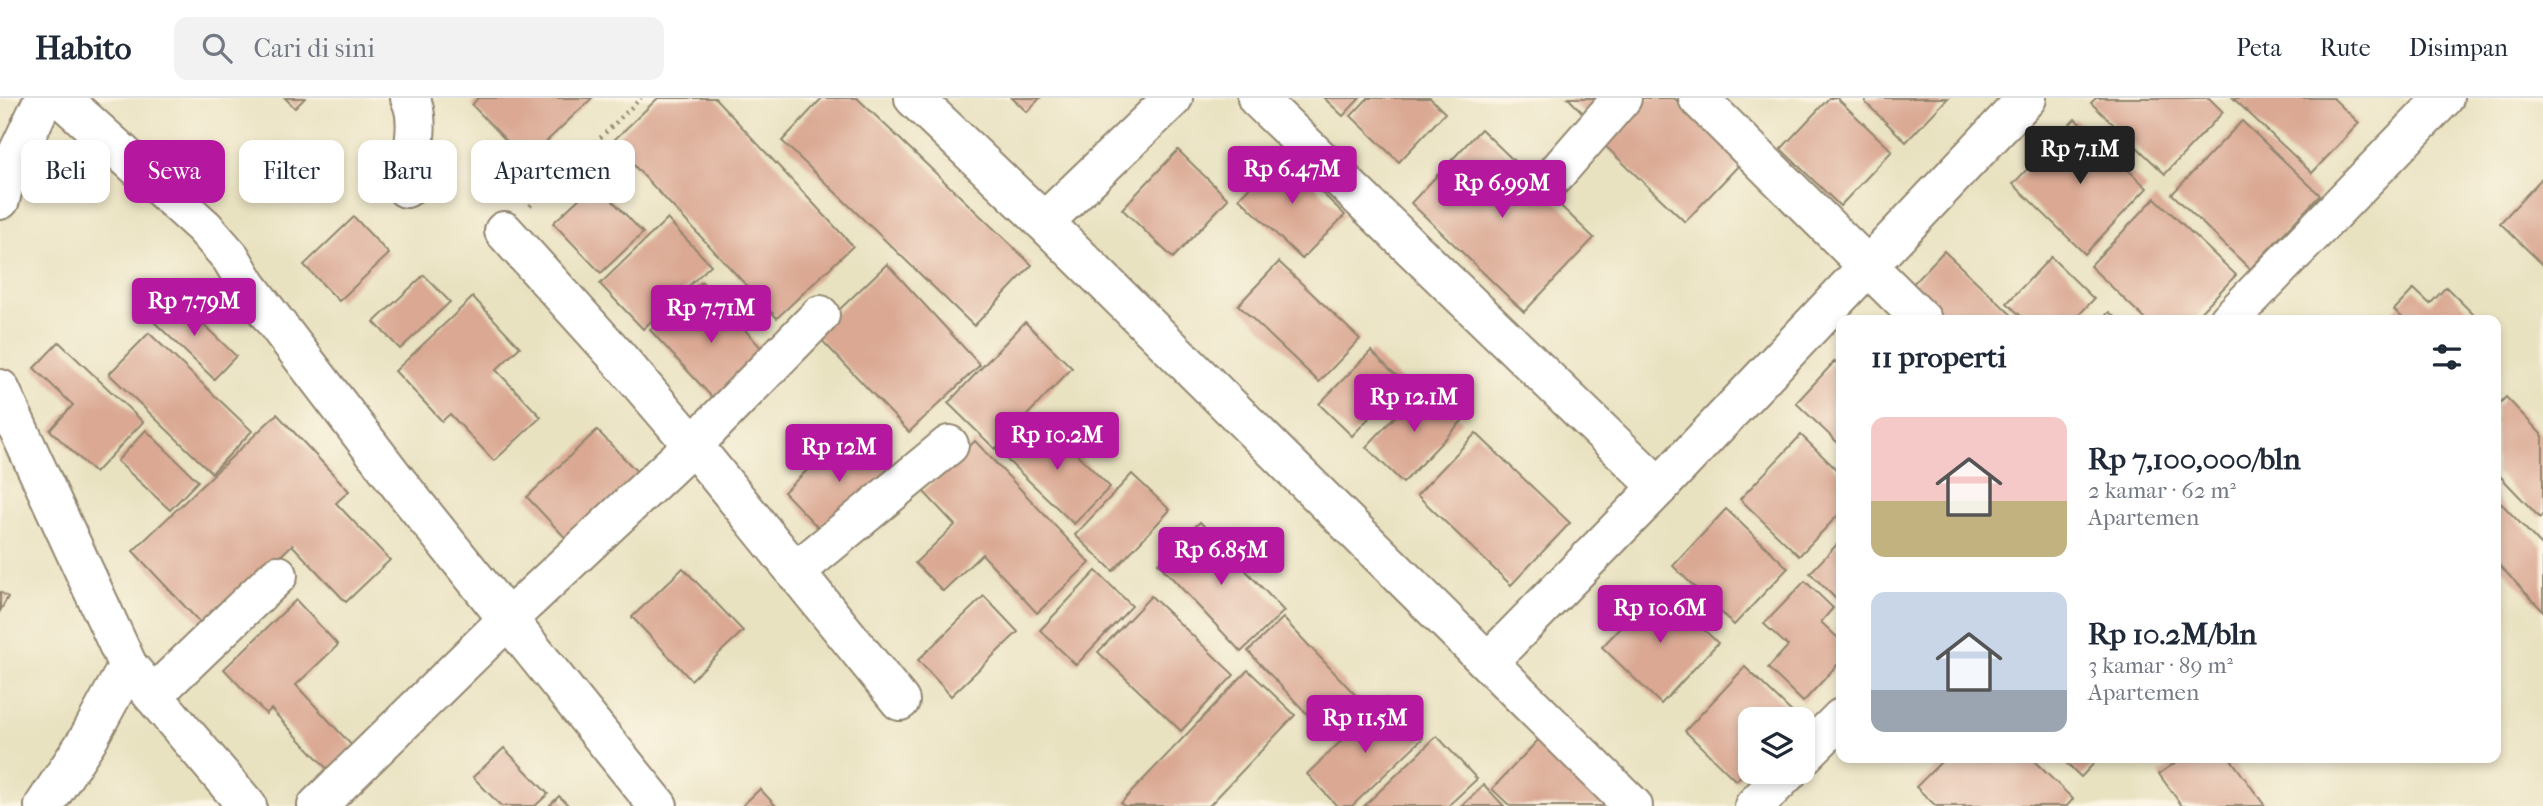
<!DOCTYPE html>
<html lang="id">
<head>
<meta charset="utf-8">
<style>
  body { margin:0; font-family:"IM FELL French Canon",serif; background:#f2f2f3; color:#1f2937; height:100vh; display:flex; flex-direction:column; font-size:26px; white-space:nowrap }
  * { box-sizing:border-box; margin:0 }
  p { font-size:23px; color:#747a83 }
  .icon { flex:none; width:38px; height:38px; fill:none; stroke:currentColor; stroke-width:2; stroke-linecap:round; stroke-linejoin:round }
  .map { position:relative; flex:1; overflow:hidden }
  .sheet { position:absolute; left:1836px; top:217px; width:665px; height:448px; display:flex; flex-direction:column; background:#fff; border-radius:14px; box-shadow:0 4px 10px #0003 }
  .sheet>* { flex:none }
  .hud { position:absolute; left:21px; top:42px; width:665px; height:63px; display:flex; gap:14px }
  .buttons { position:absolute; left:1738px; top:609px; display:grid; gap:14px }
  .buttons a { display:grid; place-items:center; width:77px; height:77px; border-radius:14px; background:#fff; box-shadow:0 4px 10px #0003; font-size:35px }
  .price { position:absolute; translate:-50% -60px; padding:0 16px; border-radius:7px; background:#b5179e; color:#fff; font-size:23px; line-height:46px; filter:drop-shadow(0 2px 4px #0008) }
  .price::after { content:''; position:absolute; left:50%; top:42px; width:21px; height:16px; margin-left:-10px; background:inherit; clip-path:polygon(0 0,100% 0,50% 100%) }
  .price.selected { background:#222; color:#fff }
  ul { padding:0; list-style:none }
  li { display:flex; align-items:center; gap:21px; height:175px; padding:0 35px }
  li span { display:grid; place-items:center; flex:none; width:196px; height:140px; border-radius:14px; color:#555 }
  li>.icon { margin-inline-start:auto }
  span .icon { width:84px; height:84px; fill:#fffc; stroke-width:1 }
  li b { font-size:30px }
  h2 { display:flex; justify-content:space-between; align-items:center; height:84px; padding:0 35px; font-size:30px }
  .pill { padding:0 24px; border-radius:14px; background:#fff; box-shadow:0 4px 10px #0003; font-size:24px; line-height:63px }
  .pill.selected { background:#b5179e; color:#fff }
  header { display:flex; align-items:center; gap:42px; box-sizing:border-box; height:98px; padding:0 35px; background:#fff; border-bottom:2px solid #e0e1e3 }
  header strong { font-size:33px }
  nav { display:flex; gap:38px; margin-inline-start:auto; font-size:24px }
  .search { width:490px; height:63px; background:#f2f2f3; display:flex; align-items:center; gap:18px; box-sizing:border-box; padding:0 24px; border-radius:14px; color:#747a83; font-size:26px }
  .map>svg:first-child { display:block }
</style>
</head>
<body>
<header>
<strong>Habito</strong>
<div class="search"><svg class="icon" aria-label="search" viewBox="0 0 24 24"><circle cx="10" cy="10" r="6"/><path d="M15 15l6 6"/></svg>Cari di sini</div>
<nav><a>Peta</a><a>Rute</a><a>Disimpan</a></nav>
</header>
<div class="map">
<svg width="2543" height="708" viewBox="0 0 2543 708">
  <rect width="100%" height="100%" fill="#fcf5e5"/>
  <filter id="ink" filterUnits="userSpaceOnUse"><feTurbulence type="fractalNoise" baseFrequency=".0143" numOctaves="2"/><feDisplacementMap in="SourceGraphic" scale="14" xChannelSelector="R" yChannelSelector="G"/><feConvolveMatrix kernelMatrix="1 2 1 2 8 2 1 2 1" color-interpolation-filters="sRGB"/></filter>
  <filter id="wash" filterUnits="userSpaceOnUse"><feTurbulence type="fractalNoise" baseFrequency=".00686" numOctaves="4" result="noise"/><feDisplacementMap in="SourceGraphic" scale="28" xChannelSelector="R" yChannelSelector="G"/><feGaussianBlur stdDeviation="1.57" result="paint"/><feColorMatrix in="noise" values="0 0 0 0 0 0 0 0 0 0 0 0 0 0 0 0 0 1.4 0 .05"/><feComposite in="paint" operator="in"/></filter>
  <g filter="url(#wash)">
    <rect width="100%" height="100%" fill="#e9e2c1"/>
    <g id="blocks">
      <!-- building -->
      <g fill="#daa893">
        <polygon points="285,0 305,0 295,10"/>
        <polygon points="478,0 592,0 526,63 472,7"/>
        <polygon points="658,0 715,0 853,148 777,220 612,44"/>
        <polygon points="822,0 857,0 1032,167 974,228 782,43"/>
        <polygon points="1012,0 1040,0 1027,14"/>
        <polygon points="1324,0 1360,0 1343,18"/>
        <polygon points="1368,0 1430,0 1445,15 1399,64 1351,18"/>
        <polygon points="1568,0 1605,0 1587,19"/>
        <polygon points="1641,0 1674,0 1741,65 1685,124 1600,43"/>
        <polygon points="1829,0 1837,0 1892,53 1840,108 1781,51"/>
        <polygon points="1868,0 1948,0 1906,44 1865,4"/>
        <polygon points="2096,0 2209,0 2223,14 2165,76 2091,5"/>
        <polygon points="2233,0 2333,0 2359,25 2312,75"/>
        <polygon points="2075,21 2147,90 2085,156 2013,86"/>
        <polygon points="2242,23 2320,97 2250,171 2172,96"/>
        <polygon points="1481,31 1594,140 1524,214 1411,105"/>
        <polygon points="1178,52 1228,101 1173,160 1122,111"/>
        <polygon points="1282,56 1345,117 1302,161 1239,100"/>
        <polygon points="2543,79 2543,167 2500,125"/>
        <polygon points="596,85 643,135 601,175 553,125"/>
        <polygon points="2155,100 2236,177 2193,222 2146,222 2090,168"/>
        <polygon points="354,119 389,156 339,203 304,167"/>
        <polygon points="667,121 711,167 643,231 600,186"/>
        <polygon points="1944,153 2017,222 1941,222 1908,191"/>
        <polygon points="2051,159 2094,201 2074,222 2025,222 2007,205"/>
        <polygon points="1279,164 1360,241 1319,284 1238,207"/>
        <polygon points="887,166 980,267 909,334 815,235"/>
        <polygon points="424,177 450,204 400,251 374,224"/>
        <polygon points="702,184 772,262 721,309 650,232"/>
        <polygon points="2446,189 2479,222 2405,222 2394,212 2414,191 2430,206"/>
        <polygon points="174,198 236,258 214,281 152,222"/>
        <polygon points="473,199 520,249 496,272 541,319 494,363 450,316 442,323 395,273"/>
        <polygon points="2109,214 2118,222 2101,222"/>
        <polygon points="1025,224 1072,270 995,351 948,305"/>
        <polygon points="149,235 252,333 212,375 109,276"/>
        <polygon points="59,244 143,324 95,375 50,332 73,307 34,270"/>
        <polygon points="1371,253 1403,284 1352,338 1319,306"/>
        <polygon points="1835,263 1841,269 1841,348 1796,305"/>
        <polygon points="1425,287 1462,323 1403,385 1366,349"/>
        <polygon points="2506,299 2543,338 2543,416 2540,420 2496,374 2496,309"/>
        <polygon points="277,316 349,393 336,405 390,462 346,504 292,447 205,530 133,453"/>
        <polygon points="1041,321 1110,389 1074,426 1004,359"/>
        <polygon points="851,331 894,377 828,440 784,394"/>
        <polygon points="146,332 198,383 170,412 117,363"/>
        <polygon points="597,332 643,380 572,447 527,399"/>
        <polygon points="1476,335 1570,425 1511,487 1417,397"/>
        <polygon points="1801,337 1841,376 1841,414 1799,458 1740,401"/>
        <polygon points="975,343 1090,465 1037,515 982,456 943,493 915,465 955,427 923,393"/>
        <polygon points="1132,376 1170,412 1113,473 1075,437"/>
        <polygon points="2496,400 2543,449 2543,513 2496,464"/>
        <polygon points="1726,411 1788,470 1734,527 1673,468"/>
        <polygon points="1200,424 1284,513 1241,554 1158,465"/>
        <polygon points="1841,442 1841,506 1810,475"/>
        <polygon points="683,470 743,533 691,582 632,519"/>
        <polygon points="1096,473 1132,508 1076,567 1040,532"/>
        <polygon points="1805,483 1833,510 1821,524 1841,543 1841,563 1803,604 1768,570 1788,548 1764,526"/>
        <polygon points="1659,489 1718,545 1661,606 1602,549"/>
        <polygon points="0,494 8,499 0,513"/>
        <polygon points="984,498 1018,534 951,598 918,562"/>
        <polygon points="1151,498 1234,577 1181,633 1098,554"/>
        <polygon points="296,502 338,547 296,587 355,651 331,675 271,611 266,616 224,571"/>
        <polygon points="1283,520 1362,604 1327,637 1248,553"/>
        <polygon points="1745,569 1797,619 1794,621 1750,621 1750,668 1736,683 1685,633"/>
        <polygon points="1248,572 1295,617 1209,708 1124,708 1121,705"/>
        <polygon points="1386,600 1423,640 1352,708 1337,708 1307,676"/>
        <polygon points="1437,638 1477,681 1448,708 1364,708"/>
        <polygon points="1540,640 1611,708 1510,708 1492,691"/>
        <polygon points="504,650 548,696 535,708 501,708 473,679"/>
        <polygon points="1945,660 2031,660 2073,701 2067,708 1936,708 1916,689"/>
        <polygon points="2061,660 2099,660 2081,679"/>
        <polygon points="2182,660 2230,660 2265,708 2182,708 2159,676"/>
        <polygon points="1484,687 1504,708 1462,708"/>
        <polygon points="760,691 776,708 742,708"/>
        <polygon points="559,698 569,708 549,708"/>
      </g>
    </g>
  </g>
  <g filter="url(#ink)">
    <use href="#blocks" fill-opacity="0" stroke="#928670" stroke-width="2"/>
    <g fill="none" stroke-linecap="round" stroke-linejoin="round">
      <defs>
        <g id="minor">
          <polyline points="61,0 204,129 231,160 247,187 399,386 658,708"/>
          <polyline points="914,0 1044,124 1633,708"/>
          <polyline points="1257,0 1659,389"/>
          <polyline points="1698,0 1922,222"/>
          <polyline points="1554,78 1622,0"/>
          <path d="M406,90c4,-26 17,-65 4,-90"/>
          <polyline points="0,102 5,82 44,0"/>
          <polyline points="1044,124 1173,0"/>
          <polyline points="504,133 614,255 693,347 900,603"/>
          <polyline points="2229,222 2444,0"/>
          <polyline points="0,291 128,568 247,708"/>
          <polyline points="795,474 949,347"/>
          <polyline points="1489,563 1659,389 2027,0"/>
          <polyline points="153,597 278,477"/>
          <polyline points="1802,659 1841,620"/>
          <polyline points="44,708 88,641 128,568"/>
          <polyline points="317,708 507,522 693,347 820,217"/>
          <polyline points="1754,708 1788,674"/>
        </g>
      </defs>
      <!-- minor casing -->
      <use href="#minor" stroke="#928670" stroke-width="42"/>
      <!-- path -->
      <polyline stroke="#928670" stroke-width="4.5" stroke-dasharray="2 5" stroke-linecap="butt" points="530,108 641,0"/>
      <!-- minor -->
      <use href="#minor" stroke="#fff" stroke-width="38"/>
    </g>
  </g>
</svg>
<div class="buttons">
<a><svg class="icon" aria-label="layers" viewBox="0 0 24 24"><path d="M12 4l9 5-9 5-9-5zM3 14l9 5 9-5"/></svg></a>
</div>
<b class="price selected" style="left:2080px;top:88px">Rp 7.1M</b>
<b class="price" style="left:1292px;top:108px">Rp 6.47M</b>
<b class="price" style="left:1502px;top:122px">Rp 6.99M</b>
<b class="price" style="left:194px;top:240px">Rp 7.79M</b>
<b class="price" style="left:711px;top:247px">Rp 7.71M</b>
<b class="price" style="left:1414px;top:336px">Rp 12.1M</b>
<b class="price" style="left:1057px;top:374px">Rp 10.2M</b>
<b class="price" style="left:839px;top:386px">Rp 12M</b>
<b class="price" style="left:1221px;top:489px">Rp 6.85M</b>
<b class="price" style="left:1660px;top:547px">Rp 10.6M</b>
<b class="price" style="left:1365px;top:657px">Rp 11.5M</b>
<div class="hud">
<a class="pill">Beli</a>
<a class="pill selected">Sewa</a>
<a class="pill">Filter</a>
<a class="pill">Baru</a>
<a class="pill">Apartemen</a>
</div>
<section class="sheet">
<h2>11 properti<svg class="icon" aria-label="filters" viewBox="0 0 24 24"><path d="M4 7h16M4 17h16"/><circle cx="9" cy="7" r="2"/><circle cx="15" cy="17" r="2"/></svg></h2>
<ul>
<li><span style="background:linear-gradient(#f6c9c9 60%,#c2b280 0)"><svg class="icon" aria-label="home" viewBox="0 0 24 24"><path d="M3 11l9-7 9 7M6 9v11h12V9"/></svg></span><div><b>Rp 7,100,000/bln</b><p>2 kamar · 62 m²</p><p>Apartemen</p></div></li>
<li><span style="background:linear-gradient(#c9d6e8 70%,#9aa5b1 0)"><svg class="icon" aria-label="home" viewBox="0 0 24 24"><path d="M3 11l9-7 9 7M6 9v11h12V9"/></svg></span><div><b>Rp 10.2M/bln</b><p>3 kamar · 89 m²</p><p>Apartemen</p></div></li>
</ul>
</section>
</div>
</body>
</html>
